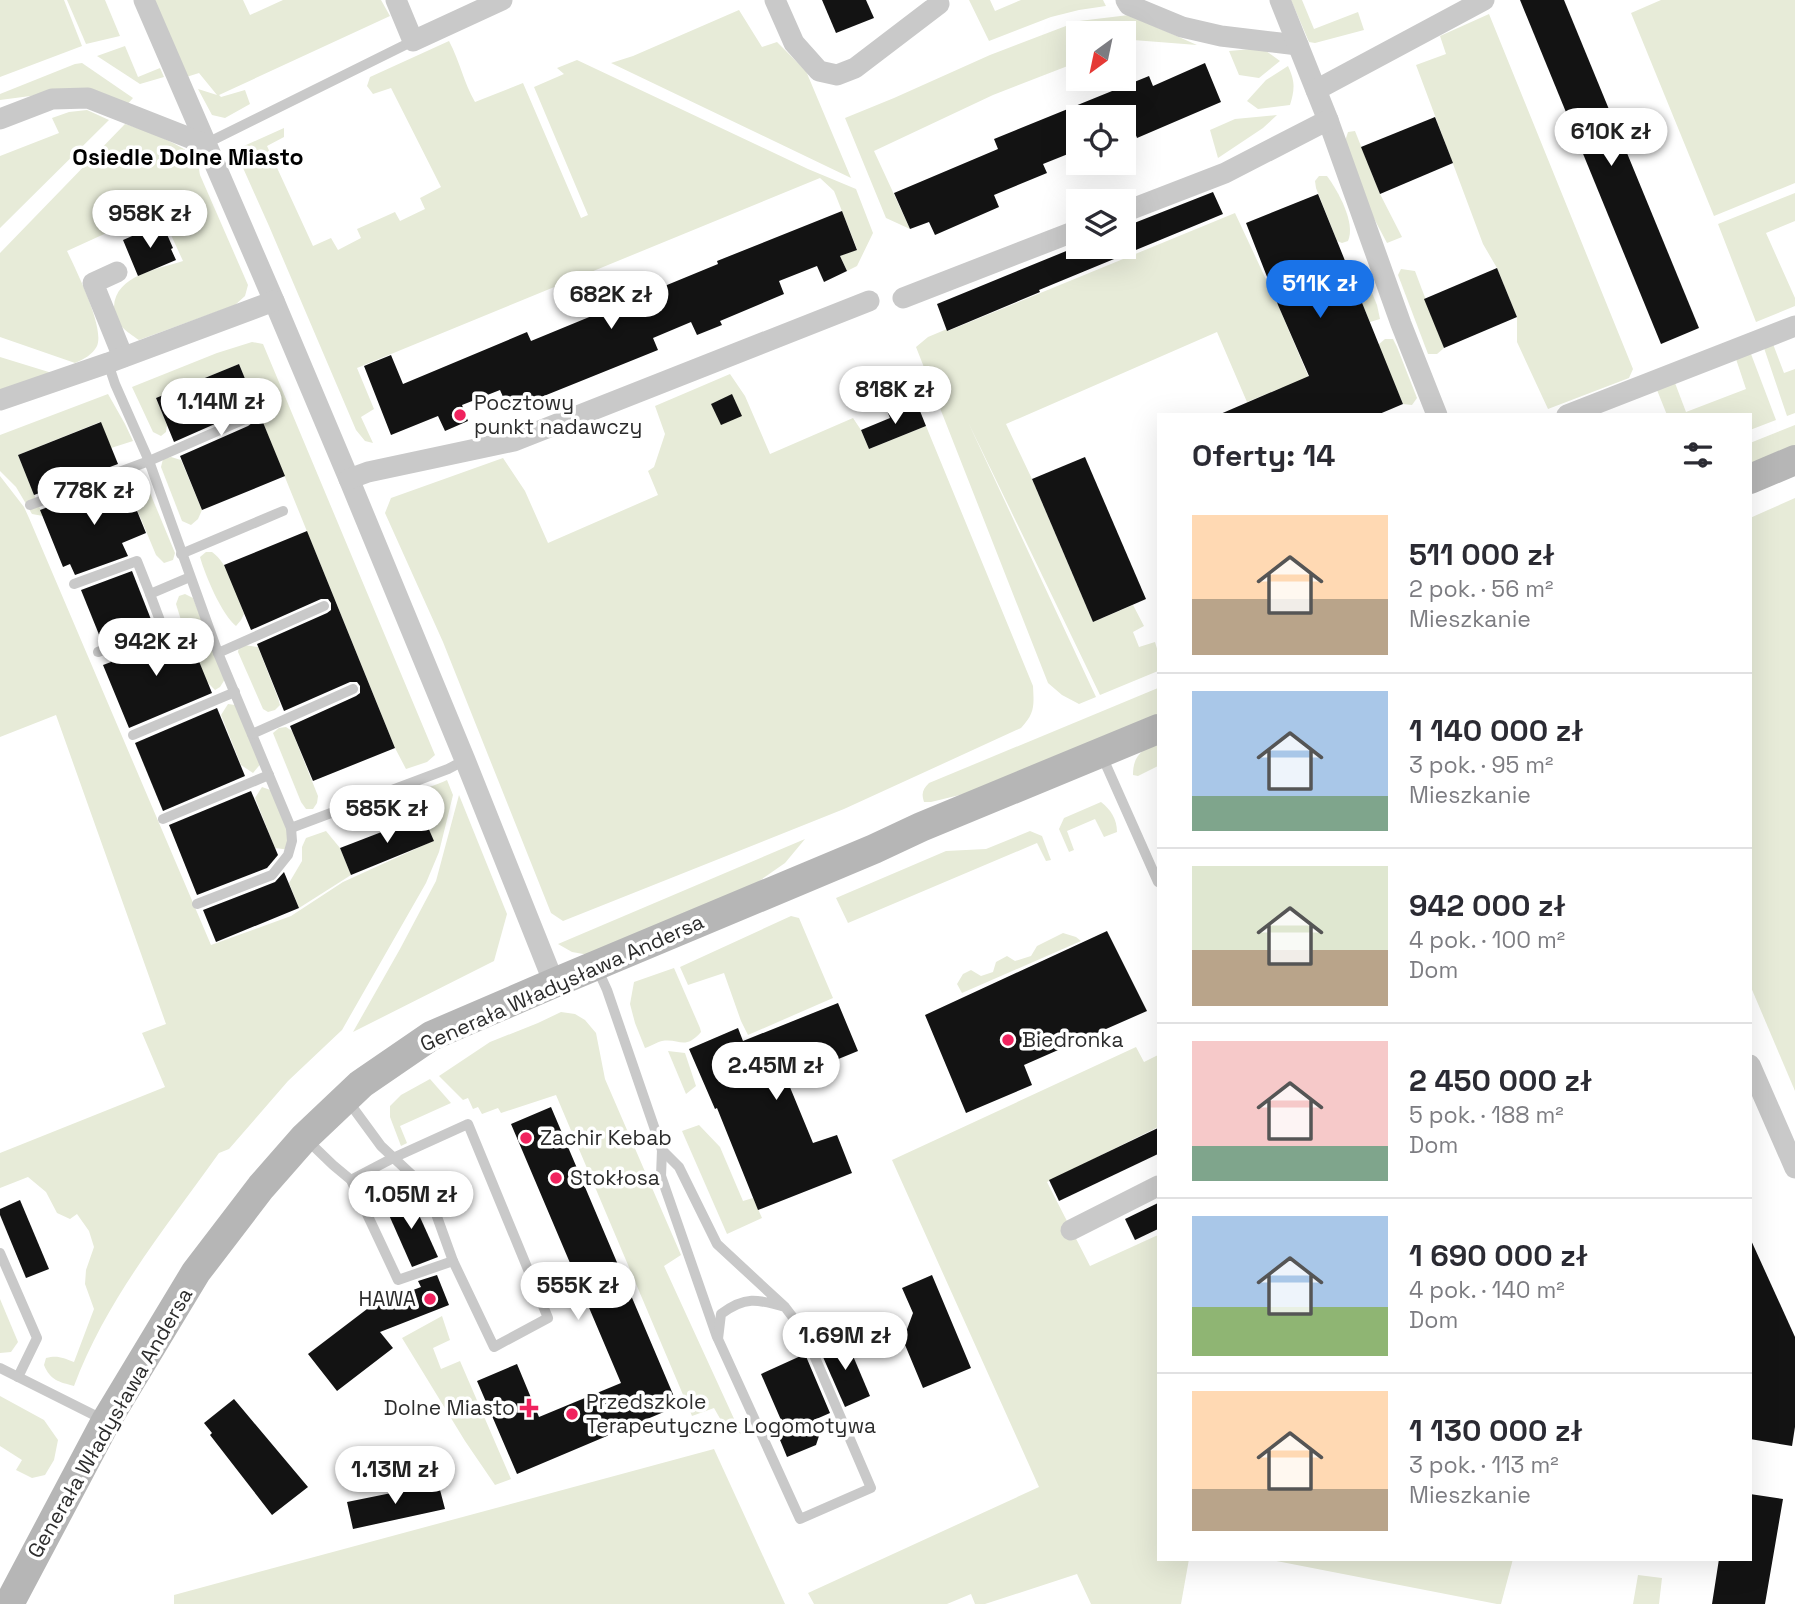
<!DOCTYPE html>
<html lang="pl">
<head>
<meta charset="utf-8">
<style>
  body { margin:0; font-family:"Space Grotesk",sans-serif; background:#f7f7f7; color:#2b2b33; height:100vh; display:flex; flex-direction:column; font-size:26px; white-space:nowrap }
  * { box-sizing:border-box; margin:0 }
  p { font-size:23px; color:#7c7c81 }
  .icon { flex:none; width:38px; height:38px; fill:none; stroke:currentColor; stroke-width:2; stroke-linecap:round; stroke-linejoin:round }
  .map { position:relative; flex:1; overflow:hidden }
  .drawer { position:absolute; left:1157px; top:413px; width:595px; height:1148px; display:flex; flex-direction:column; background:#fff; border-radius:0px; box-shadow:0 7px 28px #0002 }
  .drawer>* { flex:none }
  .needle { width:46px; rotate:213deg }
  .tools { position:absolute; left:1066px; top:21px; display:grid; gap:14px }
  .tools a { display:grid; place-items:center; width:70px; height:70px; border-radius:0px; background:#fff; box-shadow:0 7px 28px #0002; font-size:35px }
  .price { position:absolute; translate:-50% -60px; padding:0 16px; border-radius:24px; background:#fff; color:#222; font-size:23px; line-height:46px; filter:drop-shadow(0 2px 4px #0008) }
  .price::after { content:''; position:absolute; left:50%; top:42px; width:21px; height:16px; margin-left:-10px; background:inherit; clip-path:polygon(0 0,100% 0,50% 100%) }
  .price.on { background:#1a73e8; color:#fff }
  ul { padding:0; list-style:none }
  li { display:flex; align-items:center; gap:21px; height:175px; padding:0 35px }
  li+li { border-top:2px solid #e1e1e2 }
  li span { display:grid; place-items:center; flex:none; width:196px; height:140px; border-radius:0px; color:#555 }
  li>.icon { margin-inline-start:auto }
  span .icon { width:84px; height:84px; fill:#fffc; stroke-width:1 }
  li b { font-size:30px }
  h2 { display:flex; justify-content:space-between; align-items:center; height:84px; padding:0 35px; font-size:30px }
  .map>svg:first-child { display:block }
</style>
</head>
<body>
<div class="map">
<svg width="1795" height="1604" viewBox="0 0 1795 1604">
  <rect width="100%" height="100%" fill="#fff"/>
  <!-- green -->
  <g fill="#e7ebd8">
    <polygon points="0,0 64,0 82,46 0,77"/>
    <polygon points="67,0 105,0 120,36 86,44"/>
    <polygon points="144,0 243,0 250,15 283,0 381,0 390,16 219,95 221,97 245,90 250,104 225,118 212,115 198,89 217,95 199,73 177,80"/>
    <polygon points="969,0 990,0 995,11 1021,0 1103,0 1106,6 1079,10 1051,17 989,41"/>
    <polygon points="1291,0 1302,0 1314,29 1358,12 1364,30 1315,43 1309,42"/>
    <polygon points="1661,0 1795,0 1795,183 1714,216 1631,13"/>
    <polygon points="739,10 762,47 777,42 806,71 851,178 611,63 633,56"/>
    <polygon points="1489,14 1633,369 1629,378 1548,409 1517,342 1517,317 1497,268 1483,244 1416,65 1446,54 1440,36"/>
    <polygon points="1129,15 1197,45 1133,40 1124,44 1124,33 1078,33 1078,62 993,95 874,151 910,229 886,218 845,118 894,98 990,55 1079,21"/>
    <path d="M449,41c11,21 15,42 26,61l48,-19 58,135 7,-3 -54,-128 30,-13 -7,-6 20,-8 231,109 48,20 17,44 -16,33 -10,5 -7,-15 17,-7 -23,-58 -14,-13 -463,190 17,41 -13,8 12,26 -8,-2 -9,-11 -87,-204 -34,-76 49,-22v9l-17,9 46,100 18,-8 7,12 23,-12 -4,-9 38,-17 5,9 25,-12 -5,-11 21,-11 -50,-99 -18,6 -6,-8 3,-9z"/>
    <polygon points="125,46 138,77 160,68 164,77 140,84 97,56"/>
    <polygon points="1262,48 1280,61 1259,78 1239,75 1229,51"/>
    <polygon points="82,63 133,98 125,107 76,90 0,100 0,94 75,64"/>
    <path d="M1288,66c7,15 7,23 2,39l-32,4 -11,-8 19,-21z"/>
    <polygon points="87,110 109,120 0,228 0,156 59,133 52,118 69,112"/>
    <polygon points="1277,115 1263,128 1218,158 1210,130 1235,119"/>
    <path d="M125,124c17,5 62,22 71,35 3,5 3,11 4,16l48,110 -3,11 -10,9 -96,35c-13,-9 -26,-17 -25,-33 1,-32 45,-38 69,-46l-24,-52 -92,42c9,19 38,77 30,95 -5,9 -13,13 -22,17l-75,-26v-84z"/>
    <polygon points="1355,131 1380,194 1402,237 1387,243 1370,211 1345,141 1348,132"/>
    <path d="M1319,176h8c11,15 29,47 21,65l-6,2 -5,-2 -21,-53 -1,-7z"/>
    <polygon points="1795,193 1795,221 1766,233 1795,298 1795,306 1756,322 1718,224"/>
    <polygon points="1235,213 1278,305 1312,385 1293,415 1281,388 1247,402 1217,332 1006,424 1032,479 1093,622 1133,605 1144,626 1133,632 1139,647 1155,642 1158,652 1158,671 1100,695 968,422 1096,697 1079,704 1062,695 1048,683 916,347 928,337 947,329 948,331"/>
    <polygon points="1355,269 1363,271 1377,305 1380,319 1370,322 1350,275"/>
    <polygon points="1401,269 1415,271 1444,348 1437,354 1428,354 1398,275"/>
    <polygon points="1385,339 1393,339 1397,347 1417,398 1412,405 1403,404 1378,345"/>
    <polygon points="252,342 263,344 435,755 427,762 406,769 395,748 239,364 156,398 167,425 166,432 161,436 153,432 132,387 217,353"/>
    <polygon points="1773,344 1784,373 1795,369 1795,413 1787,416 1764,348"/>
    <polygon points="1751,354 1776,420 1750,430 1750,415 1667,415 1657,390 1675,383 1686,412 1746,389 1736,359"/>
    <polygon points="0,357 52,373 0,391"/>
    <path d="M730,374l15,22 25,58 83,-36 8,12 8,19 57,-23 107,260c1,20 2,27 -12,42l-177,81 -281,112 -12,-8 -108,-271 -58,-129 6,-15 112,-40 22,33 23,52 110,-48 -10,-24 6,-4 11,-33 -10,-28z"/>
    <polygon points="108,394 125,424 133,441 111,448 100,422 18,455 43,516 32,514 16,487 0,471 0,435"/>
    <polygon points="1795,425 1795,449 1750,468 1750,443"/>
    <polygon points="171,457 181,460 202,510 198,519 191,525 182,521 161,467 163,459"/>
    <polygon points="135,471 143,476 175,553 173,560 164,563 156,555 126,483 130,475"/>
    <path d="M0,476l24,31 5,11 182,427 80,-29 52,-34 90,-41 -20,-44c8,-10 23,-11 34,-17l6,15 -14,57 -13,31 -84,147 -54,51 -59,68 -10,4c-53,74 -113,147 -145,233 -15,-4 -24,-6 -30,-21l2,-7c12,-3 17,0 28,4l20,-53 -9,-25 1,-14 8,-23 -5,-16 -12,-17 -7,5 -13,-6 -11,-21 -18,-15 -28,11v-35l165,-66 -23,-54 24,-9 -110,-309 -56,22z"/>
    <polygon points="1795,498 1795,1091 1750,985 1750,518"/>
    <path d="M206,552h6c17,12 25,43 32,62l-3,6 -5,6c-14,-11 -31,-51 -36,-69z"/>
    <polygon points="185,594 193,598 225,679 220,687 215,690 207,682 181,620 176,604 179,596"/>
    <polygon points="244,645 258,647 278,698 280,705 275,710 268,712 263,709 238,652 239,647"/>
    <path d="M1158,688v27l-186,77 -41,10h-7c-3,-9 -1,-13 5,-19z"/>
    <polygon points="228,704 235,705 263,761 253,773 241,765 221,715"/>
    <polygon points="286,727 292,731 318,796 317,803 313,809 306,809 301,802 273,733 279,728"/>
    <path d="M1158,742v24l-20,10 -5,-1c0,-20 9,-25 25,-33z"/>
    <polygon points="262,787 276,792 291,828 290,850 275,848 255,798"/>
    <polygon points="459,795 507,914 494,961 353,1032 400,949 436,881"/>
    <path d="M1101,802c10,8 16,17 16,30l-13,5 -9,-18 -28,12 7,19 -5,2 -10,-23 5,-11z"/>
    <polygon points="326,831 340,848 351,875 299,908 289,883 302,861 302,847 306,838"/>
    <polygon points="1030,831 1042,836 1051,860 1046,861 1037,843 848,923 836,898 946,851 986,849"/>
    <polygon points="805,839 785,863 742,893 589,955 572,952 558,944"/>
    <polygon points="791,916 799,918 833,998 748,1035 741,1021 724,973 688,985 680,967"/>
    <polygon points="1063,933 1076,937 1081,941 962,993 957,984 963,974 971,970 981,976 993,972 996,962 1007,956 1015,961 1031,956 1037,946"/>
    <path d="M674,968l26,60 1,4c-17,19 -21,6 -39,9 -5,1 -11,5 -17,7l-10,-25 -5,-19 4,-22z"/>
    <polygon points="561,1012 575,1014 585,1020 596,1033 605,1079 681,1255 664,1266 741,1434 722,1422 714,1408 692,1416 556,1095 501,1113 498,1108 482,1114 478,1107 473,1109 468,1098 463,1100 439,1076 490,1042 538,1023"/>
    <polygon points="1136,1047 1144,1062 1158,1055 1158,1127 1047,1182 1090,1266 1158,1235 1158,1559 1189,1559 1181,1604 1091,1604 1077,1574 985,1604 975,1604 971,1594 947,1604 814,1604 808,1593 1039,1487 892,1160"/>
    <polygon points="668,1051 685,1053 696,1086 686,1094"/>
    <polygon points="430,1079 451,1103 400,1126 407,1143 401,1146 390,1117 390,1106 401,1095"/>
    <polygon points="699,1125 720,1147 743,1201 753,1198 762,1218 727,1234 682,1131"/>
    <polygon points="0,1299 18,1342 11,1352 0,1353"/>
    <polygon points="442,1316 450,1340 433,1348 441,1369 460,1361 511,1479 495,1485 465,1441 402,1338"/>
    <polygon points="0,1396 44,1420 58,1440 54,1460 45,1475 32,1478 16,1470 22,1460 0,1446"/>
    <polygon points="714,1449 785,1604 174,1604 174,1595"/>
    <polygon points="1266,1559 1513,1559 1501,1604 1497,1604"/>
    <polygon points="1638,1575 1662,1578 1659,1604 1633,1604"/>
  </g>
  <!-- building -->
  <g fill="#131313">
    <polygon points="822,0 866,0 874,18 836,33"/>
    <polygon points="1520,0 1564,0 1699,328 1661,344"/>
    <polygon points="1205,63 1221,102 1137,138 1133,128 1124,132 1124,117 1078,117 1078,150 1043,164 1047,173 994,195 999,207 935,235 929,222 910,229 894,193 998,149 994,139 1149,76 1153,86"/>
    <polygon points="1435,117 1453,163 1380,194 1361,147"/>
    <polygon points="1213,192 1223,214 1039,290 1040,292 947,331 937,304 1076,247 1124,247 1124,227"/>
    <polygon points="1318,194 1403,404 1377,415 1218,415 1309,376 1278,305 1246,223"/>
    <polygon points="842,211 857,250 840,256 847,271 824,282 817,266 779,281 784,294 720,321 722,325 697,335 691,322 653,338 658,350 519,406 518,403 508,408 500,390 462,405 468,421 445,431 438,416 391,435 364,366 391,355 403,384 527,332 531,341 718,264 717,261"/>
    <polygon points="162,223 173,248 171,249 176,260 138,276 123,240"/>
    <polygon points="1497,268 1517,317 1444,348 1424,299"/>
    <polygon points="239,364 285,476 202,510 180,456 248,426 252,423 252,416 249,412 242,412 174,442 156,398"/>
    <polygon points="732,394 742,416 721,425 711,404"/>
    <polygon points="916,401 926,426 869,449 861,430 890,418 888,413"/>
    <polygon points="101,422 118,464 34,495 18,455"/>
    <polygon points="1085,457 1146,599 1093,622 1032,479"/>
    <polygon points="124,479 146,533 122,543 128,556 75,575 70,564 63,567 40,510"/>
    <polygon points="307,531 395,748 313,781 290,726 356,696 360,693 360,686 357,682 350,682 284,711 257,644 327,613 331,610 331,603 328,599 321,599 251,630 224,565"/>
    <polygon points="132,571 152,622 102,642 81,590"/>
    <polygon points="187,632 212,693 129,728 103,665 111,662 108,656 160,635 162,641"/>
    <polygon points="217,708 245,776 163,811 135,743"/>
    <polygon points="251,791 278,855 267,868 197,895 169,825"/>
    <polygon points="423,816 434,841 351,875 340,848"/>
    <polygon points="284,872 299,908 216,942 203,910 275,882"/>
    <polygon points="1107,931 1147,1011 1024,1065 1032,1085 966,1113 925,1015"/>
    <polygon points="838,1003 858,1051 787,1080 813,1143 837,1135 852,1173 758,1210 717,1108 715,1109 689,1049 738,1028 743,1041"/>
    <polygon points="551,1107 678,1406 517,1474 477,1381 517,1364 539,1417 621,1383 511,1124"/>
    <polygon points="1158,1128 1158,1154 1059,1201 1049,1180"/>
    <polygon points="410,1195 438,1257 412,1267 385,1206"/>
    <polygon points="20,1200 49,1269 26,1278 0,1215 0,1209"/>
    <polygon points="1158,1203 1158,1229 1135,1240 1125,1219"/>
    <polygon points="1750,1238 1795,1337 1795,1427 1792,1446 1750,1439"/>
    <polygon points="437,1275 449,1305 380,1332 393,1348 337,1391 308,1354 371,1306 421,1287 418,1281"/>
    <polygon points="932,1275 971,1368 923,1388 903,1340 913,1313 902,1288"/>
    <polygon points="845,1337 870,1396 845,1407 819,1348"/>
    <polygon points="805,1354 830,1413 814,1420 820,1433 816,1445 787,1457 773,1423 781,1420 761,1374"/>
    <polygon points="234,1399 308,1487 272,1515 210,1435 212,1433 204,1423"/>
    <polygon points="439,1486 445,1509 353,1529 347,1502 421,1487 422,1490"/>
    <polygon points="1750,1494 1783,1499 1765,1604 1712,1604 1719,1559 1750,1559"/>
  </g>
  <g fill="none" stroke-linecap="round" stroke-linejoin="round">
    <!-- service -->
    <g stroke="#c9c9c9" stroke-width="10">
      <polyline points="205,144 413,41"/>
      <polyline points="108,363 115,384 149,461 218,653 291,828 448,769 465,760"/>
      <polyline points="30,505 149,461 245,419"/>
      <polyline points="181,554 283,511"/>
      <polyline points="74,584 137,561 150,594"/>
      <polyline points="98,652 162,626 150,594 190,577"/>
      <polyline points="218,653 324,606"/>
      <polyline points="252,734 353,689"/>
      <polyline points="133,735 235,692"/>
      <polyline points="1102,756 1158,882"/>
      <polyline points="163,819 269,775"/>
      <polyline points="197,904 272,875 288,855 292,841 291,828"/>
      <polyline points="597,968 607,990 662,1150 661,1176 717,1337"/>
      <polyline points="348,1101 381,1146 427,1189 453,1261 494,1347 548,1318 468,1124 393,1158 351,1180"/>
      <polyline points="305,1138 333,1165 351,1180 398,1280 453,1261"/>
      <path d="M662,1150l17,17 38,77 68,63 19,25 67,156 -71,31 -82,-180 3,-25c24,-18 36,-15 64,-7"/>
      <polyline points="0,1253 37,1338 18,1377"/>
      <polyline points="0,1368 104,1420"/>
    </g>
    <!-- minor -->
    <g stroke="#c9c9c9" stroke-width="21">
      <polyline points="144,0 274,301 349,479 465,760 554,983"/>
      <polyline points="396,0 413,41 502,0"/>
      <polyline points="775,0 794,43 819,71 837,75 855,68 939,4 937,0"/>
      <polyline points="1126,0 1129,5 1182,27 1221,36 1298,45"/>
      <polyline points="1280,0 1328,120 1401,324 1437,415"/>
      <polyline points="1316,90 1484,0"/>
      <polyline points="0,119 52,99 88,98 205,144"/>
      <polyline points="1124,212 1225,173 1328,120"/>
      <polyline points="117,272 93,283 123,357"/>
      <polyline points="903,298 1078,230"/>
      <polyline points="0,400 108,363 274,301"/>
      <polyline points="1567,415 1795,326"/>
      <polyline points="349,479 368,472 514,441 869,301"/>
      <polyline points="1750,1065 1795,1168"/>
      <polyline points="1071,1230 1158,1186"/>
    </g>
    <!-- secondary -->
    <g stroke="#b6b6b6" stroke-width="30">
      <polyline points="1750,479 1795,460"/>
      <polyline points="9,1604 106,1421 196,1272 261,1187 304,1138 361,1084 431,1036 554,983 874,849 921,827 1158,729"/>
    </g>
  </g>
  <!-- markers -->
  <g fill="#f0225e" stroke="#fff" stroke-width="2.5">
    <circle cx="460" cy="415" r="7"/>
    <circle cx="1008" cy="1040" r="7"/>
    <circle cx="526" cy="1138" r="7"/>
    <circle cx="556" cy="1178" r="7"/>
    <circle cx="430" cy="1299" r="7"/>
    <path d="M525.5 1397.5h7v7h7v7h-7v7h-7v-7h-7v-7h7z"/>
    <circle cx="572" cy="1414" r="7"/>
  </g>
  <g text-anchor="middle" stroke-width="7" stroke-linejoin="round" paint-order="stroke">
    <!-- poi labels -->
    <g font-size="21" fill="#2c2c2c" stroke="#fff" text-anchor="start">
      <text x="474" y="410">Pocztowy<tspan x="474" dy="24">punkt nadawczy</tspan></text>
      <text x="1022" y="1047">Biedronka</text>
      <text x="540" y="1145">Zachir Kebab</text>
      <text x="570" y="1185">Stokłosa</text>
      <text x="416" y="1306" text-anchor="end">HAWA</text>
      <text x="586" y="1409">Przedszkole<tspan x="586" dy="24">Terapeutyczne Logomotywa</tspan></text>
      <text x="515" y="1415" text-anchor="end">Dolne Miasto</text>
    </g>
    <!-- street labels -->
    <g font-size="21" fill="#2c2c2c" stroke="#fff">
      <text transform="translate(562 983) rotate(-24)" y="7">Generała Władysława Andersa</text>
      <text transform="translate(110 1423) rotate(-60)" y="7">Generała Władysława Andersa</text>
    </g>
    <!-- neighbourhood labels -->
    <g font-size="23" font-weight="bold" fill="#000" stroke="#fff">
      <text x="188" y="165">Osiedle Dolne Miasto</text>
    </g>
  </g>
</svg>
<div class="tools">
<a><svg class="needle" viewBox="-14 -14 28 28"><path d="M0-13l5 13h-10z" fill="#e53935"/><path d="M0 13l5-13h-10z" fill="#7c7c81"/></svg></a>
<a><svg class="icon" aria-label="locate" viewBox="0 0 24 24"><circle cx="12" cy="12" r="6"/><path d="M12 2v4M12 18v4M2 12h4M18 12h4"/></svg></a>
<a><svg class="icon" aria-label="layers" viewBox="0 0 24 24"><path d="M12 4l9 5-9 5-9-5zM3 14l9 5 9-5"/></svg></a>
</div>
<b class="price" style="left:1611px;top:168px">610K zł</b>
<b class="price" style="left:150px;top:250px">958K zł</b>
<b class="price on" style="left:1320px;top:320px">511K zł</b>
<b class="price" style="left:611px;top:331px">682K zł</b>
<b class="price" style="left:895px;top:426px">818K zł</b>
<b class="price" style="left:221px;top:438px">1.14M zł</b>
<b class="price" style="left:94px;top:527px">778K zł</b>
<b class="price" style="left:156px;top:678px">942K zł</b>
<b class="price" style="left:387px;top:845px">585K zł</b>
<b class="price" style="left:776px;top:1102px">2.45M zł</b>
<b class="price" style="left:411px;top:1231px">1.05M zł</b>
<b class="price" style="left:578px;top:1322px">555K zł</b>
<b class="price" style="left:845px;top:1372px">1.69M zł</b>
<b class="price" style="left:395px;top:1506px">1.13M zł</b>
<section class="drawer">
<h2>Oferty: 14<svg class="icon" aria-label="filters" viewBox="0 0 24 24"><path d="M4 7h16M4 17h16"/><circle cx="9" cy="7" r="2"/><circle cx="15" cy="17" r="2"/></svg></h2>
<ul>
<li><span style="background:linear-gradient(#ffd9b3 60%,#b9a48a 0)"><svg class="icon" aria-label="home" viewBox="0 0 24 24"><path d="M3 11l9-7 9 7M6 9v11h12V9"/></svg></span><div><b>511 000 zł</b><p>2 pok. · 56 m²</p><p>Mieszkanie</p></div></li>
<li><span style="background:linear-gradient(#a9c7e8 75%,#7fa58c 0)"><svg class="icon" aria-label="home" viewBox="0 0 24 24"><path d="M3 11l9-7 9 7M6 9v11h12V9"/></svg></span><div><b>1 140 000 zł</b><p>3 pok. · 95 m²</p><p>Mieszkanie</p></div></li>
<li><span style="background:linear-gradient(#dfe7d0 60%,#b9a48a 0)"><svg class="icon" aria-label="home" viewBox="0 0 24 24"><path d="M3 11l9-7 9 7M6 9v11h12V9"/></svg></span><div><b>942 000 zł</b><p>4 pok. · 100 m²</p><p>Dom</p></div></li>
<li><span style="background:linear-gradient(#f6c9c9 75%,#7fa58c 0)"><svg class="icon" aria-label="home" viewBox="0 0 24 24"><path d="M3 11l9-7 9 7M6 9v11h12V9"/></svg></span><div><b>2 450 000 zł</b><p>5 pok. · 188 m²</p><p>Dom</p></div></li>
<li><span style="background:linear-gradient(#a9c7e8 65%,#8fb573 0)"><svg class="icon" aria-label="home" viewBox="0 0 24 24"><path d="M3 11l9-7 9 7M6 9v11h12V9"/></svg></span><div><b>1 690 000 zł</b><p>4 pok. · 140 m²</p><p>Dom</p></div></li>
<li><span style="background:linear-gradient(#ffd9b3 70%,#b9a48a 0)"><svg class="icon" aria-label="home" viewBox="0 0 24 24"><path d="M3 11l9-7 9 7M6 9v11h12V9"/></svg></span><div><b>1 130 000 zł</b><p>3 pok. · 113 m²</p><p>Mieszkanie</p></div></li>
</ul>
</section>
</div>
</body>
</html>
